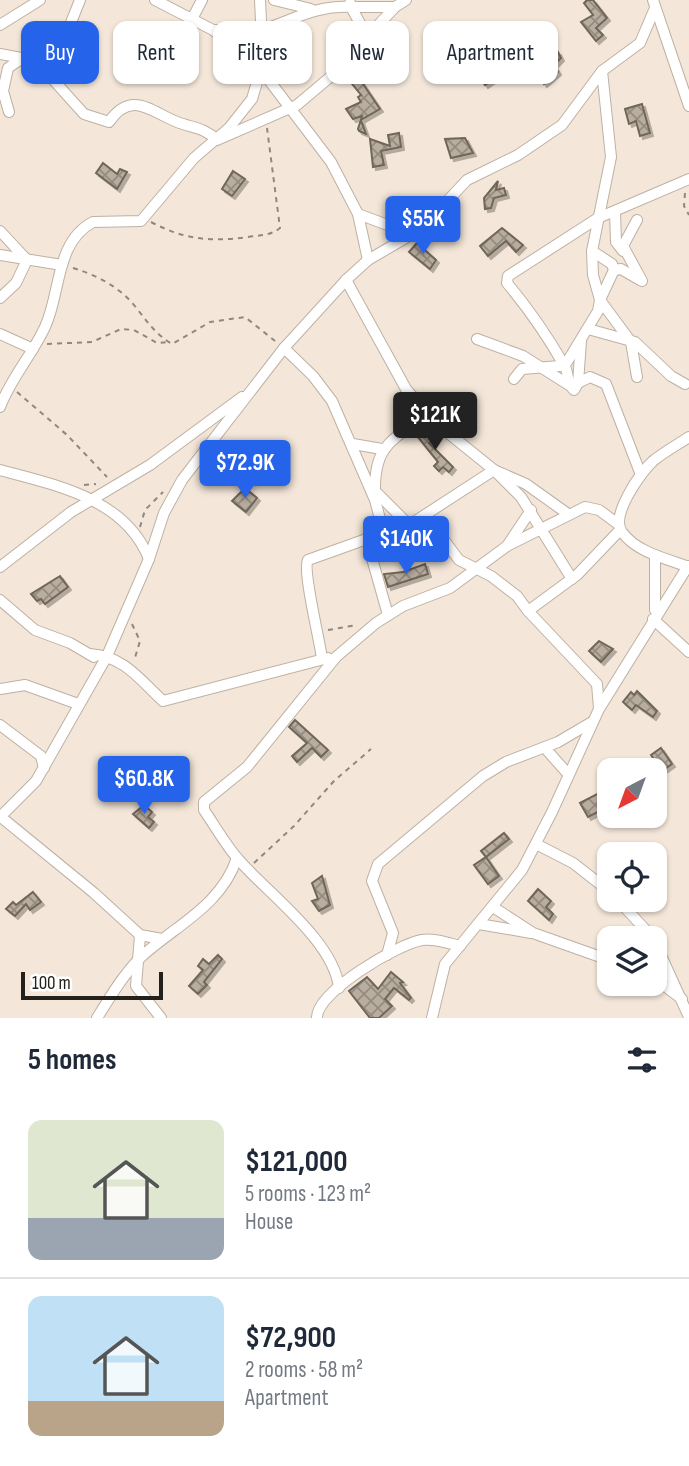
<!DOCTYPE html>
<html lang="en">
<head>
<meta charset="utf-8">
<style>
  body { margin:0; font-family:"Sofia Sans Condensed",sans-serif; background:#f6f6f7; color:#1f2937; height:100vh; display:flex; flex-direction:column; font-size:26px; white-space:nowrap }
  * { box-sizing:border-box; margin:0 }
  p { font-size:23px; color:#747a83 }
  .icon { flex:none; width:38px; height:38px; fill:none; stroke:currentColor; stroke-width:2; stroke-linecap:round; stroke-linejoin:round }
  .map { position:relative; height:1018px; overflow:hidden }
  .sheet { display:flex; flex-direction:column; background:#fff; flex:1 }
  .sheet>* { flex:none }
  .top-card { position:absolute; left:21px; top:21px; width:648px; height:63px; display:flex; gap:14px }
  .needle { width:46px; rotate:221deg }
  .buttons { position:absolute; left:597px; top:758px; display:grid; gap:14px }
  .buttons a { display:grid; place-items:center; width:70px; height:70px; border-radius:14px; background:#fff; box-shadow:0 2px 5px #0004; font-size:35px }
  .scale { position:absolute; left:21px; bottom:18px; width:142px; box-sizing:border-box; padding-left:7px; border:4px solid #24201b; border-top:0; font-size:19px; line-height:24px; white-space:nowrap; color:#24201b; -webkit-text-stroke:5px #fff; paint-order:stroke }
  .price { position:absolute; translate:-50% -60px; padding:0 16px; border-radius:7px; background:#2563eb; color:#fff; font-size:23px; line-height:46px; filter:drop-shadow(0 2px 4px #0008) }
  .price::after { content:''; position:absolute; left:50%; top:42px; width:21px; height:16px; margin-left:-10px; background:inherit; clip-path:polygon(0 0,100% 0,50% 100%) }
  .price.on { background:#222; color:#fff }
  ul { padding:0; list-style:none }
  li { display:flex; align-items:center; gap:21px; height:175px; padding:0 28px }
  li+li { border-top:2px solid #e0e1e3 }
  li span { display:grid; place-items:center; flex:none; width:196px; height:140px; border-radius:14px; color:#555 }
  li>.icon { margin-inline-start:auto }
  span .icon { width:84px; height:84px; fill:#fffc; stroke-width:1 }
  li b { font-size:30px }
  h2 { display:flex; justify-content:space-between; align-items:center; height:84px; padding:0 28px; font-size:30px }
  .pill { padding:0 24px; border-radius:14px; background:#fff; box-shadow:0 2px 5px #0004; font-size:24px; line-height:63px }
  .pill.on { background:#2563eb; color:#fff }
  .map>svg:first-child { display:block }
</style>
</head>
<body>
<div class="map">
<svg width="689" height="1018" viewBox="0 0 689 1018">
  <defs>
    <pattern id="building-cross-hatch" width="8" height="8" patternUnits="userSpaceOnUse" patternTransform="scale(1.75)"><rect width="8" height="8" fill="#b8ad9f"/><path d="M0 0l8 8M0 8l8-8" fill="none" stroke="#958c81"/></pattern>
    <filter id="shadow"><feDropShadow dx="3" dy="3" stdDeviation="0" flood-color="#0004"/></filter>
  </defs>
  <rect width="100%" height="100%" fill="#f4e7d9"/>
  <!-- building -->
  <g fill="url(#building-cross-hatch)" stroke="#706659" stroke-width="2" filter="url(#shadow)">
    <polygon points="587,0 593,0 607,18 596,28 603,35 596,41 581,22 593,15 584,3"/>
    <polygon points="558,52 561,58 554,65 558,72 544,84 534,68"/>
    <polygon points="480,58 494,79 485,85 471,64"/>
    <polygon points="357,75 380,109 361,120 366,134 359,131 358,129 362,116 353,119 346,109 361,102 358,97 361,95 349,80"/>
    <polygon points="642,104 650,133 640,136 636,121 629,124 625,109"/>
    <polygon points="399,133 401,147 381,151 384,165 373,167 370,139 390,146 388,135"/>
    <polygon points="465,138 473,153 451,158 445,139"/>
    <polygon points="103,163 117,174 120,169 127,172 117,189 96,173"/>
    <polygon points="233,171 245,179 232,196 222,189"/>
    <polygon points="498,181 496,190 504,188 506,195 494,198 491,208 485,209 484,198"/>
    <polygon points="502,228 523,245 516,252 506,241 488,256 480,246"/>
    <polygon points="417,243 436,260 430,269 409,252"/>
    <polygon points="426,430 433,440 429,443 453,467 449,472 443,467 439,471 434,466 438,462 417,436"/>
    <polygon points="245,488 257,498 246,512 232,501"/>
    <polygon points="425,564 428,574 388,587 384,574 403,572"/>
    <polygon points="60,576 68,587 45,604 41,599 37,601 31,594"/>
    <polygon points="599,641 613,649 601,662 589,651"/>
    <polygon points="637,691 657,711 653,717 636,705 632,710 623,702 631,692 634,695"/>
    <polygon points="295,720 328,750 321,757 312,748 297,762 292,756 307,743 289,727"/>
    <polygon points="661,748 672,764 662,771 651,755"/>
    <polygon points="599,793 606,808 588,817 580,803"/>
    <polygon points="144,805 152,812 148,817 154,822 149,828 133,814"/>
    <polygon points="504,833 509,839 486,857 481,851"/>
    <polygon points="486,857 499,876 488,884 474,865"/>
    <polygon points="322,876 330,905 319,911 312,901 318,899 312,883"/>
    <polygon points="538,889 551,901 546,907 553,914 549,920 528,901"/>
    <polygon points="33,892 41,902 30,910 26,904 15,916 6,909 13,902 16,905"/>
    <polygon points="218,955 222,959 204,982 207,985 198,994 189,986 203,970 198,966 203,959 209,964"/>
    <polygon points="391,972 403,982 400,983 411,998 409,1000 394,988 385,999 392,1006 379,1018 370,1018 349,991 367,977 378,989"/>
  </g>
  <g fill="none" stroke-linecap="round" stroke-linejoin="round">
    <defs>
      <g id="minor">
        <polyline points="155,0 213,30 262,71 331,162 358,214 368,260"/>
        <polyline points="274,0 311,9"/>
        <polyline points="653,0 689,106"/>
        <polyline points="350,3 351,7 395,7"/>
        <polyline points="192,19 202,0"/>
        <polyline points="0,25 40,0"/>
        <path d="M214,30c16,1 36,4 51,-1 30,-10 52,-24 86,-22l16,29"/>
        <path d="M31,52l8,12 45,50 25,8c22,-32 41,-11 68,0 15,6 27,5 40,18l80,-35 32,-27 66,-71 11,-7"/>
        <polyline points="0,54 21,58"/>
        <polyline points="9,112 3,91 8,68 70,25 80,0"/>
        <polyline points="615,212 616,242 623,251"/>
        <polyline points="358,214 393,227 421,229"/>
        <polyline points="637,220 623,246 642,281"/>
        <polyline points="0,231 27,260 16,283 0,298"/>
        <polyline points="592,251 612,264 614,270 621,269 640,280"/>
        <polyline points="0,255 62,265"/>
        <polyline points="614,270 600,300 631,342 637,377"/>
        <polyline points="346,280 406,389 437,424 494,470 521,497 572,579"/>
        <polyline points="588,329 635,342 671,376 685,384"/>
        <polyline points="0,334 33,349"/>
        <polyline points="477,339 523,356 569,385"/>
        <path d="M581,341l-3,42 -4,7c-9,-8 -4,-16 -10,-25 -16,-28 -36,-57 -57,-82l1,-7 90,-58 91,-39"/>
        <polyline points="284,348 313,376 332,401 375,500 380,519 371,555 388,615"/>
        <polyline points="514,379 522,369 560,366 567,362 598,311 600,300 593,275 592,251 611,157 602,71"/>
        <polyline points="578,383 590,377 606,384 641,475"/>
        <path d="M0,407c11,-29 32,-52 45,-80 16,-34 10,-85 48,-105l48,-1 53,-63 35,-30 23,-29 11,-37 -3,-62"/>
        <path d="M689,437c-12,8 -25,15 -36,24 -13,12 -43,55 -31,71 14,20 45,27 67,35"/>
        <polyline points="353,444 382,449"/>
        <path d="M0,470c56,15 126,29 149,89"/>
        <polyline points="375,491 405,521 435,528 459,560 491,576 517,596 528,611"/>
        <path d="M375,492c-1,-48 18,-52 53,-78"/>
        <polyline points="507,546 531,510"/>
        <polyline points="655,555 655,610"/>
        <polyline points="0,567 71,512 150,465 242,397"/>
        <polyline points="0,600 35,630 70,643 94,657"/>
        <polyline points="653,619 689,652"/>
        <path d="M90,654c34,2 50,26 73,47l165,-43"/>
        <path d="M322,659c-2,-18 -20,-90 -14,-99l106,-38 80,-52 32,14 42,30"/>
        <polyline points="0,689 25,685 78,704"/>
        <polyline points="599,708 597,684 528,611 577,575 620,530"/>
        <polyline points="0,725 41,756 44,768"/>
        <polyline points="545,748 568,774"/>
        <polyline points="0,817 36,781 107,656 149,559 164,513 182,480 284,348 346,280 368,260 421,229 467,180 518,155 562,125 602,71 640,43 655,8"/>
        <polyline points="1,817 94,893 140,935 162,939"/>
        <polyline points="536,844 573,863 609,891"/>
        <polyline points="618,900 653,938"/>
        <polyline points="493,907 533,933 609,960"/>
        <polyline points="479,924 531,933"/>
        <polyline points="140,935 136,986 161,1018"/>
        <polyline points="654,940 689,1017"/>
        <polyline points="387,955 393,933 372,881 378,864 483,776 506,762 558,742 592,722"/>
        <polyline points="654,978 682,999"/>
        <path d="M339,988c-5,-47 -71,-94 -101,-129 -13,-15 -23,-33 -34,-49v-8l43,-35 89,-110 40,-34 27,-17 47,-18 57,-42 78,-39 14,3 19,14"/>
        <path d="M97,1018c13,-21 26,-43 44,-61 35,-32 80,-51 96,-99"/>
        <path d="M317,1018c-1,-26 81,-74 105,-78 12,-2 26,3 38,6"/>
        <polyline points="432,1018 445,964 522,870 552,812 599,709 688,566"/>
      </g>
    </defs>
    <!-- minor casing -->
    <use href="#minor" stroke="#bdb1a3" stroke-width="12"/>
    <!-- path -->
    <g stroke="#90877e" stroke-width="2" stroke-dasharray="5 5" stroke-linecap="butt">
      <polyline points="685,193 684,206 689,215"/>
      <path d="M151,222c34,18 60,20 97,15 12,-2 22,-1 32,-9l-13,-100"/>
      <path d="M73,268c23,7 45,18 61,37 12,15 21,29 38,39l38,-22 35,-5 30,24"/>
      <polyline points="47,344 92,342 121,329 134,330 157,343 168,342"/>
      <polyline points="17,392 67,435 107,477"/>
      <polyline points="84,485 96,484"/>
      <polyline points="140,527 145,510 163,492"/>
      <polyline points="132,624 140,641 134,661"/>
      <polyline points="328,630 357,625"/>
      <polyline points="254,863 294,826 334,781 371,749"/>
    </g>
    <!-- minor -->
    <use href="#minor" stroke="#fff" stroke-width="10"/>
  </g>
</svg>
<div class="buttons">
<a><svg class="needle" viewBox="-14 -14 28 28"><path d="M0-13l5 13h-10z" fill="#e53935"/><path d="M0 13l5-13h-10z" fill="#747a83"/></svg></a>
<a><svg class="icon" aria-label="locate" viewBox="0 0 24 24"><circle cx="12" cy="12" r="6"/><path d="M12 2v4M12 18v4M2 12h4M18 12h4"/></svg></a>
<a><svg class="icon" aria-label="layers" viewBox="0 0 24 24"><path d="M12 4l9 5-9 5-9-5zM3 14l9 5 9-5"/></svg></a>
</div>
<div class="scale">100 m</div>
<b class="price" style="left:423px;top:256px">$55K</b>
<b class="price on" style="left:435px;top:452px">$121K</b>
<b class="price" style="left:245px;top:500px">$72.9K</b>
<b class="price" style="left:406px;top:576px">$140K</b>
<b class="price" style="left:144px;top:816px">$60.8K</b>
<div class="top-card">
<a class="pill on">Buy</a>
<a class="pill">Rent</a>
<a class="pill">Filters</a>
<a class="pill">New</a>
<a class="pill">Apartment</a>
</div>
</div>
<section class="sheet">
<h2>5 homes<svg class="icon" aria-label="filters" viewBox="0 0 24 24"><path d="M4 7h16M4 17h16"/><circle cx="9" cy="7" r="2"/><circle cx="15" cy="17" r="2"/></svg></h2>
<ul>
<li><span style="background:linear-gradient(#dfe7d0 70%,#9aa5b1 0)"><svg class="icon" aria-label="home" viewBox="0 0 24 24"><path d="M3 11l9-7 9 7M6 9v11h12V9"/></svg></span><div><b>$121,000</b><p>5 rooms · 123 m²</p><p>House</p></div></li>
<li><span style="background:linear-gradient(#bfe0f5 75%,#b9a48a 0)"><svg class="icon" aria-label="home" viewBox="0 0 24 24"><path d="M3 11l9-7 9 7M6 9v11h12V9"/></svg></span><div><b>$72,900</b><p>2 rooms · 58 m²</p><p>Apartment</p></div></li>
</ul>
</section>
</body>
</html>
